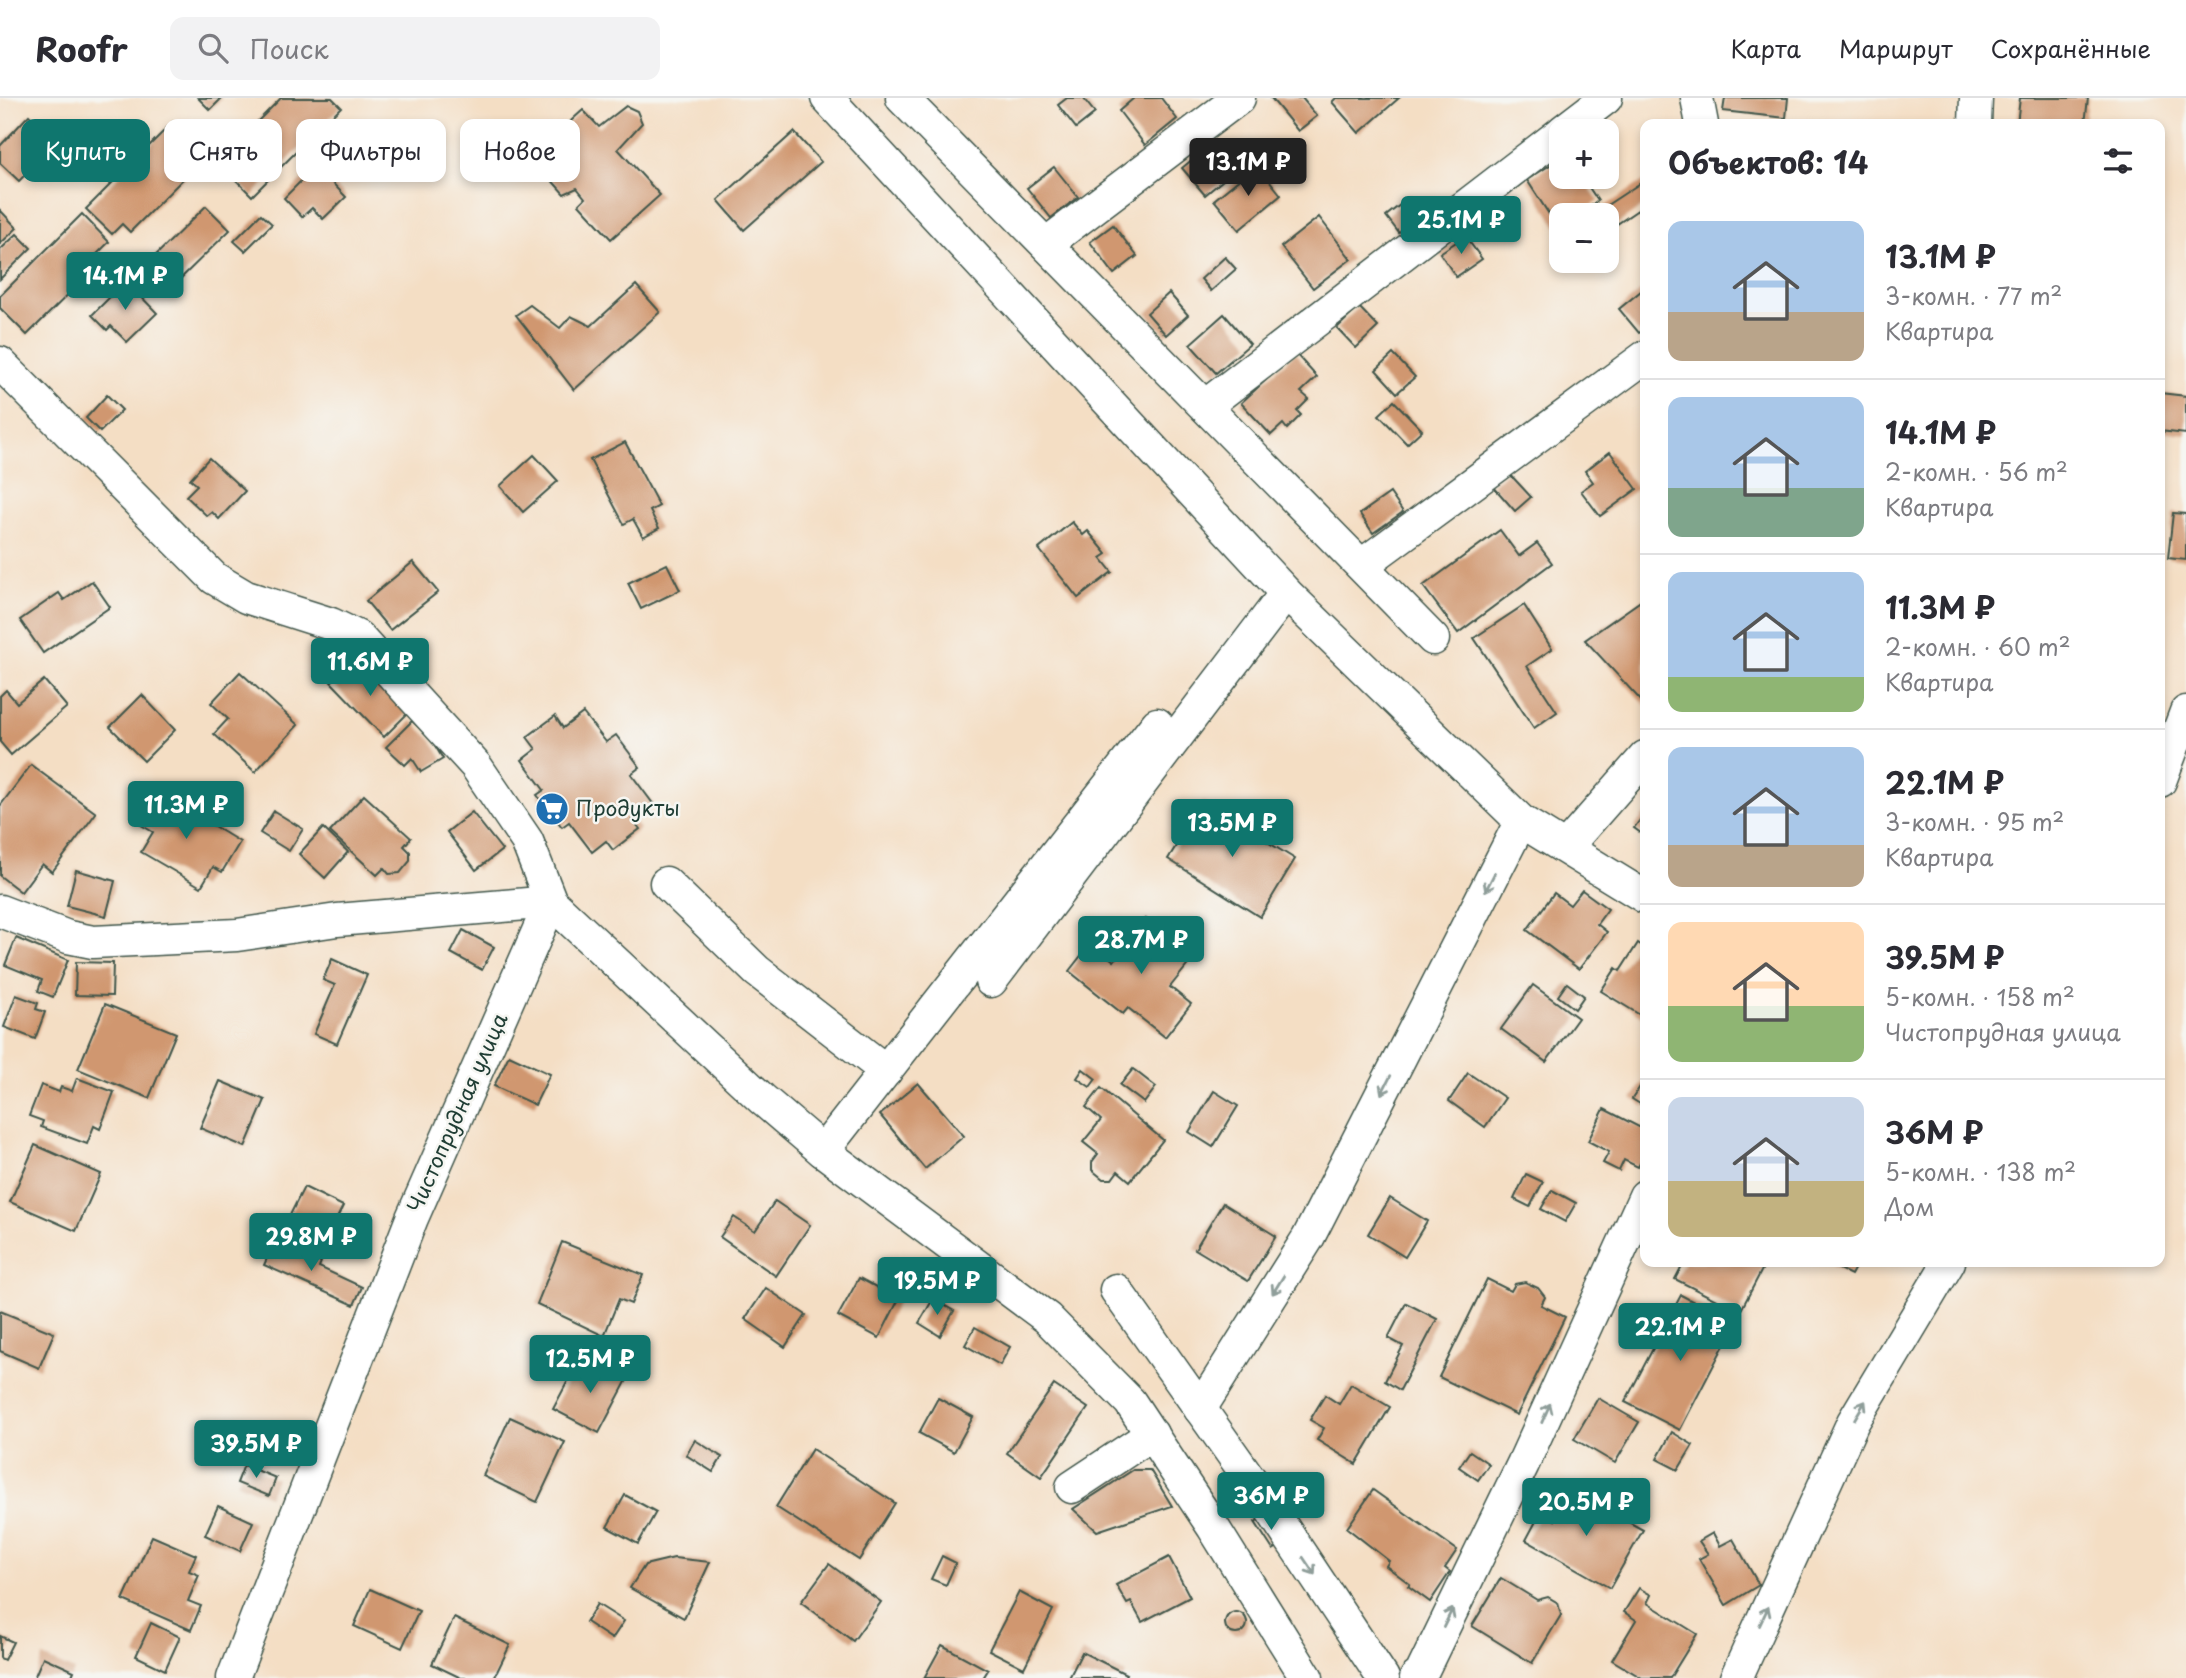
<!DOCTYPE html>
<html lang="ru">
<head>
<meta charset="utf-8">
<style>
  body { margin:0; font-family:"Playpen Sans",sans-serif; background:#f2f2f3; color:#2b2b33; height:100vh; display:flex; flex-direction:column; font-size:26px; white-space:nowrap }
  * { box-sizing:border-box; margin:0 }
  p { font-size:23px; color:#7c7c81 }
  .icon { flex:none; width:38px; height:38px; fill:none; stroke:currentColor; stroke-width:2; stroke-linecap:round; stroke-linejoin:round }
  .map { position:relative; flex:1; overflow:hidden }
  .details { position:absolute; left:1640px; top:21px; width:525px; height:1148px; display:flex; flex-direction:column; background:#fff; border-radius:14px; box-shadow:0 4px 10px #0003 }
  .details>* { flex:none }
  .banner { position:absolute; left:21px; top:21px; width:665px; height:63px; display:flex; gap:14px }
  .controls { position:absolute; left:1549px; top:21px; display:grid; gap:14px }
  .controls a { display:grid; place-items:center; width:70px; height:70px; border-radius:14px; background:#fff; box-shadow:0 4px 10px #0003; font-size:35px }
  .price { position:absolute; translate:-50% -60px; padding:0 16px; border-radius:7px; background:#0f766e; color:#fff; font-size:23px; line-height:46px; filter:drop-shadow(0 2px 4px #0008) }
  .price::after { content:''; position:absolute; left:50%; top:42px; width:21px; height:16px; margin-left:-10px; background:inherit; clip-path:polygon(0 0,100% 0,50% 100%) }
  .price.current { background:#222; color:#fff }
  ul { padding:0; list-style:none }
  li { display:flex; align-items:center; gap:21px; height:175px; padding:0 28px }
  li+li { border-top:2px solid #e1e1e2 }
  li span { display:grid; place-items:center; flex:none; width:196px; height:140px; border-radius:14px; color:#555 }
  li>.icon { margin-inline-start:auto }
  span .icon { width:84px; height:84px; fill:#fffc; stroke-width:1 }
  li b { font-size:30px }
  h2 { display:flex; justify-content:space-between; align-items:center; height:84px; padding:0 28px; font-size:30px }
  .pill { padding:0 24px; border-radius:14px; background:#fff; box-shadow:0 4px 10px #0003; font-size:24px; line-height:63px }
  .pill.current { background:#0f766e; color:#fff }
  header { display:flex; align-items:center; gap:42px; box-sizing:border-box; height:98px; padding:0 35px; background:#fff; border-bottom:2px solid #e1e1e2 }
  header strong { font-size:33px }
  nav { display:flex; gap:38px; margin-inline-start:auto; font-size:24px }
  .search { width:490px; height:63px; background:#f2f2f3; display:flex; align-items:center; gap:18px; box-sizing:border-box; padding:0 24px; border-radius:14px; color:#7c7c81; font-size:26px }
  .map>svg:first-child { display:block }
</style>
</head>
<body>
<header>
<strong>Roofr</strong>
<div class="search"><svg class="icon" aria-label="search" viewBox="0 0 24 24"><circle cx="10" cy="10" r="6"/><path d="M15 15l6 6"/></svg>Поиск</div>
<nav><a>Карта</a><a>Маршрут</a><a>Сохранённые</a></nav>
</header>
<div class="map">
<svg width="2186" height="1580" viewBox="0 0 2186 1580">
  <rect width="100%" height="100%" fill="#f6f6f2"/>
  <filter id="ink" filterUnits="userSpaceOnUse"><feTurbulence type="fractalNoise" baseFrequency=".0143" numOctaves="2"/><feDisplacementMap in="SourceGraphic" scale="14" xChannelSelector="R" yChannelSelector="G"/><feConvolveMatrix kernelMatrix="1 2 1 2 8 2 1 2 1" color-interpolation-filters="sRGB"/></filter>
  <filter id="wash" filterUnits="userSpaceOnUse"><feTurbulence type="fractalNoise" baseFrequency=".00686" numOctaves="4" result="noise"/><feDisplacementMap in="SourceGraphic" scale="28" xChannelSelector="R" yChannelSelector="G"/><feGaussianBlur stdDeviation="1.57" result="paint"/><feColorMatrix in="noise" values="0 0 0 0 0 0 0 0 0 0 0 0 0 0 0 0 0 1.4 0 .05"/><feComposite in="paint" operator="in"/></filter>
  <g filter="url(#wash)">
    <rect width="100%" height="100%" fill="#f4dec4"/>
    <g id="blocks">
      <!-- building -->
      <g fill="#d09770">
        <polygon points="198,0 222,0 210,12"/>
        <polygon points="281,0 332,0 341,9 252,98 223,69 244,49 238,43"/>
        <polygon points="1067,0 1083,0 1095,15 1076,30 1058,7"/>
        <polygon points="1134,0 1161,0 1177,21 1145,47 1119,13"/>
        <polygon points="1271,0 1302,0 1317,18 1298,33"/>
        <polygon points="1336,0 1399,0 1359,35 1332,4"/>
        <polygon points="1725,0 1788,0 1786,20 1723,13"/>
        <polygon points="2020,0 2088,0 2085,26 2017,26"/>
        <polygon points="626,8 637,13 642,25 618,51 660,97 611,141 579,106 585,100 577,90 564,96 548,78 547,68 552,63 541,50 583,12 599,29"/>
        <polygon points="29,17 70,56 58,68 46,55 19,83 0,65 0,48"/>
        <polygon points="173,24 201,52 189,64 194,70 130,134 122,126 112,136 86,111"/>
        <polygon points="794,34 821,64 744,132 718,102"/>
        <polygon points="1205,51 1228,78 1205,97 1182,70"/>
        <polygon points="1561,60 1561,79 1582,79 1598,103 1577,117 1561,117 1561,128 1558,130 1527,82"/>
        <polygon points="1257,67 1281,97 1239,132 1214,102"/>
        <polygon points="316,68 346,99 323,121 312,110 302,119 284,100"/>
        <polygon points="1054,69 1078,99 1051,120 1027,90"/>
        <polygon points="1645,82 1645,107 1607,133 1610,137 1606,139 1606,117 1592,117"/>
        <polygon points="1409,100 1422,117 1399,135 1386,118"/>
        <polygon points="206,108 230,132 172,189 148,165"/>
        <polygon points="0,112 17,130 0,146"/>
        <polygon points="82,116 109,144 95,158 101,164 27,237 0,210 0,198"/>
        <polygon points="261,116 272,126 245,153 234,143"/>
        <polygon points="1319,119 1351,161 1313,190 1281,149"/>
        <polygon points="1113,127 1137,158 1114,176 1090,144"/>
        <polygon points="17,136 31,150 0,181 0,152"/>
        <polygon points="1465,138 1482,161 1456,179 1440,155"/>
        <polygon points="1225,159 1236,171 1211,193 1201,181"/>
        <polygon points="126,183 157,215 127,244 111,228 107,232 92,217"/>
        <polygon points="636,187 660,214 574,292 516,217 530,207 560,230 571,218 591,228"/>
        <polygon points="1641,193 1645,198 1645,231 1639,235 1619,211"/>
        <polygon points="1169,195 1188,217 1166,237 1147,215"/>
        <polygon points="1359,209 1378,229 1356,250 1337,230"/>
        <polygon points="1224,216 1250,246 1216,275 1190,246"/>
        <polygon points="1295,255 1317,279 1301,294 1309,301 1297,313 1301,317 1287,331 1283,326 1271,337 1241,305"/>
        <polygon points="1393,256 1415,279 1397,295 1376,272"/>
        <polygon points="2160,295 2186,298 2186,336 2160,333"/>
        <polygon points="107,297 122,312 100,334 86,320"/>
        <polygon points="1394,303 1422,332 1407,346 1379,317"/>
        <polygon points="625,344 659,408 650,413 659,430 643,439 633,421 624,426 590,362"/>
        <polygon points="1610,354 1637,391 1600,418 1581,393 1593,384 1585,373"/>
        <polygon points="534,357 558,383 523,414 500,388"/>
        <polygon points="209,360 245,393 219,421 212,414 207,418 186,398 197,387 190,381"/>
        <polygon points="1507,373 1531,399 1515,413 1492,387"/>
        <polygon points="1390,395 1403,414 1373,435 1360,416"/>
        <polygon points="2173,415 2186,416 2186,462 2168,460"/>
        <polygon points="1072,424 1083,437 1088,433 1107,456 1101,460 1112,474 1078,500 1039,451"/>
        <polygon points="1500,432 1519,458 1537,445 1552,465 1458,535 1423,488"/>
        <polygon points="413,464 438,494 390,532 366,503"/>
        <polygon points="667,466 680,492 641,511 628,485"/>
        <polygon points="92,483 110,509 43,555 20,522 59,495 64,502"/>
        <polygon points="1645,500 1645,607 1585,542"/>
        <polygon points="1524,507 1552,551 1527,568 1557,614 1534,630 1474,540"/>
        <polygon points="355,560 408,615 384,639 331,584"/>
        <polygon points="240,574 298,627 255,674 214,636 228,621 211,605"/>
        <polygon points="44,582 67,609 11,657 0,644 0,598 6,592 17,605"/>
        <polygon points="142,597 175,632 144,663 110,629"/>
        <polygon points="583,615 606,644 616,637 640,669 631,676 654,707 633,722 640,731 613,752 606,743 592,754 569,724 562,729 537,697 544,692 522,662 536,651 527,639 555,618 563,630"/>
        <polygon points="412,623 431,641 443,661 421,674 412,660 405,667 386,649"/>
        <polygon points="31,667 96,715 52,774 42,766 21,794 0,778 0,708"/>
        <polygon points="160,695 240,744 222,774 213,769 201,789 141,754 153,734 141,727"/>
        <polygon points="364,697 411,740 404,748 410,754 410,763 400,775 389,776 384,770 377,777 330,734"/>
        <polygon points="1203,704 1295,761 1260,819 1168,761"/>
        <polygon points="274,713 303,731 289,753 260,735"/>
        <polygon points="472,714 502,752 476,772 447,734"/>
        <polygon points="1645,715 1645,738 1634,730"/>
        <polygon points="323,730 348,754 325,780 299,756"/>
        <polygon points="76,772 115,783 106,818 67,808"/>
        <polygon points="1582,792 1608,811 1597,826 1607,834 1579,871 1527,832 1554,795 1570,807"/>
        <polygon points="1146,821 1156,829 1161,824 1192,848 1187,854 1194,859 1170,889 1191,906 1165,939 1128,910 1123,916 1069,873 1091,845 1114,863"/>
        <polygon points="463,832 494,849 482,872 451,855"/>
        <polygon points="16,840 68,862 53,899 38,893 42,882 5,867"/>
        <polygon points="1638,845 1645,850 1645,920 1601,893 1616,870 1620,873"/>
        <polygon points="332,861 367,877 337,946 314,936 335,887 323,882"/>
        <polygon points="76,864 113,865 112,898 75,897"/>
        <polygon points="1567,885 1584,898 1575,911 1558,898"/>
        <polygon points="1533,887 1578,920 1546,964 1501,931"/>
        <polygon points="16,897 38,905 36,911 45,914 35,941 4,929"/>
        <polygon points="105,906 176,935 149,1000 78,971"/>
        <polygon points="509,957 550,976 535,1007 494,988"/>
        <polygon points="1083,971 1096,981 1090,989 1077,980"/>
        <polygon points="1133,971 1156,989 1144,1005 1120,987"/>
        <polygon points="1468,975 1505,1000 1485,1029 1449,1003"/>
        <polygon points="77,980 114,994 100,1031 94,1028 87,1046 41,1029 43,1023 29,1018 41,987 59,994 61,989 72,993"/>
        <polygon points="1645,981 1645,1009 1632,1001"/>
        <polygon points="220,983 265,1002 245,1049 200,1030"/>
        <polygon points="918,985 964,1038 925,1071 880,1017"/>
        <polygon points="1101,990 1163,1042 1130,1083 1118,1073 1112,1081 1103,1081 1092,1072 1092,1064 1098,1056 1083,1044 1101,1022 1086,1009"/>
        <polygon points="1214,993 1238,1008 1213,1049 1189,1034"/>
        <polygon points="1604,1011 1645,1032 1645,1056 1638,1069 1624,1062 1619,1073 1603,1065 1609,1054 1588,1043"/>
        <polygon points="35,1047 101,1076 76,1133 10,1104"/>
        <polygon points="1526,1076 1543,1084 1530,1109 1514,1101"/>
        <polygon points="304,1089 343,1108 320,1154 281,1135"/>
        <polygon points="1552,1092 1576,1105 1565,1124 1541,1111"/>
        <polygon points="1390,1100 1427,1123 1405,1159 1368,1136"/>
        <polygon points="775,1103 810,1127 776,1178 720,1139 734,1119 755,1133"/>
        <polygon points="1223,1105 1276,1138 1248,1183 1195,1151"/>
        <polygon points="275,1143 321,1164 319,1169 362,1189 354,1207 264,1167"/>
        <polygon points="562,1144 643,1177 631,1206 619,1201 604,1238 537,1206"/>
        <polygon points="1684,1164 1766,1164 1740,1214 1675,1181"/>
        <polygon points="1825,1164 1858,1164 1851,1177"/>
        <polygon points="859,1180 899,1201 879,1240 838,1218"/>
        <polygon points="1487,1181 1511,1193 1515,1186 1525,1184 1538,1190 1545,1199 1541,1207 1565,1219 1517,1317 1439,1279"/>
        <polygon points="766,1190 806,1217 785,1249 745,1221"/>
        <polygon points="1681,1197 1735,1226 1680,1332 1625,1304"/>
        <polygon points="933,1201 954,1213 940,1238 919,1225"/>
        <polygon points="1406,1205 1437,1221 1400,1292 1385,1283 1403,1248 1388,1240"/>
        <polygon points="0,1213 54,1235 39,1270 0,1253"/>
        <polygon points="975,1229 1010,1249 1000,1267 965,1247"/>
        <polygon points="581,1258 627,1282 599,1335 553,1311"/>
        <polygon points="1351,1286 1390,1309 1356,1366 1317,1342 1324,1330 1310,1322 1325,1297 1339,1306"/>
        <polygon points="1054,1287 1088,1310 1041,1379 1007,1355"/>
        <polygon points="938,1300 973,1319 954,1354 919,1335"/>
        <polygon points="1598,1300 1639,1324 1615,1365 1574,1341"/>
        <polygon points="510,1319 565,1344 537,1404 483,1378"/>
        <polygon points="1672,1334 1693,1347 1678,1372 1657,1361"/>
        <polygon points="695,1342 722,1359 713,1374 686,1357"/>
        <polygon points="812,1351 895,1405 859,1462 776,1409"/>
        <polygon points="1470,1353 1489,1366 1478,1382 1459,1369"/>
        <polygon points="244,1367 276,1380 269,1398 237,1385"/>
        <polygon points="1133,1372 1150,1372 1172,1408 1097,1433 1073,1411"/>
        <polygon points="1567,1390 1643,1432 1610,1490 1526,1442 1541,1414 1555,1422 1562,1409 1558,1407"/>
        <polygon points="1373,1392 1457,1452 1445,1470 1450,1474 1430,1504 1408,1488 1410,1486 1386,1468 1389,1463 1347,1430"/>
        <polygon points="625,1397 656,1414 638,1446 607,1429"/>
        <polygon points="218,1408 253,1424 240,1453 205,1437"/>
        <polygon points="1268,1416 1286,1444 1273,1452 1255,1424"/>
        <polygon points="1713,1435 1720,1448 1733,1441 1759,1487 1726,1507 1699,1461 1708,1456 1699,1443"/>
        <polygon points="152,1438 196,1457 189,1473 199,1477 188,1503 201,1508 191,1532 123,1502"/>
        <polygon points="942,1458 956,1465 946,1487 931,1481"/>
        <polygon points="1169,1459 1190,1499 1142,1524 1131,1504 1127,1506 1116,1487"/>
        <polygon points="674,1460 710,1464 684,1520 630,1490 645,1467"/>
        <polygon points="829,1466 881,1504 853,1543 801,1504"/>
        <polygon points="1501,1480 1537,1502 1548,1499 1558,1505 1561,1517 1532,1565 1472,1528"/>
        <polygon points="1639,1490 1651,1497 1647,1505 1697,1536 1670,1580 1642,1580 1612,1562 1636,1522 1624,1514"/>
        <polygon points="370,1491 419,1513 402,1550 354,1528"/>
        <polygon points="1019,1494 1053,1512 1024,1570 989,1552"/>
        <polygon points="597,1506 624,1523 612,1541 586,1524"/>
        <circle cx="1236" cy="1525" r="11"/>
        <polygon points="454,1520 510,1547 494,1580 461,1580 432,1566"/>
        <polygon points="151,1525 180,1539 165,1572 136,1558"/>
        <polygon points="0,1538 13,1544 4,1562 0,1560"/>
        <polygon points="942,1547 988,1572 983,1580 924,1580"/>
        <polygon points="1082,1554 1126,1576 1124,1580 1069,1580"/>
        <polygon points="43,1559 74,1573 71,1580 34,1580"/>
      </g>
    </g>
  </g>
  <g filter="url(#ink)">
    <use href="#blocks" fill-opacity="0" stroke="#3f554a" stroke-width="2"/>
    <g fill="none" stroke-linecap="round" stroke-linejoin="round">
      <defs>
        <g id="minor">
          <polyline points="827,0 1286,495 1521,723 1645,799"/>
          <polyline points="902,0 1433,541"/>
          <polyline points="1697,0 1702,26"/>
          <polyline points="1975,26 1976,0"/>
          <polyline points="1563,33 1606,0"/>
          <polyline points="1046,146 1239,0"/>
          <polyline points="0,265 214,480 246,499 331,526 358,539 476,668 527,743 551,804 762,1001 823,1053 1047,1220 1130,1304 1213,1429 1307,1580"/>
          <polyline points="1205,308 1561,35"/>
          <polyline points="1362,467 1645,259"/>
          <polyline points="2160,683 2186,614"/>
          <polyline points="1566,749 1645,659"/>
          <polyline points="666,785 757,873 886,973"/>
          <polyline points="0,813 68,839 93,844 237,837 337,822 551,804"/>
          <polyline points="991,883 1286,495"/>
          <polyline points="823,1053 1157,626"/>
          <polyline points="1116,1192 1262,1398 1383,1580"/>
          <polyline points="1200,1311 1308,1140 1521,723"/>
          <polyline points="1072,1389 1152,1336"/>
          <polyline points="233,1580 412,1120 551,804"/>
          <polyline points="1416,1580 1421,1576 1523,1366 1645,1098"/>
          <polyline points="1736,1580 1853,1324 1949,1164"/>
        </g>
      </defs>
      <!-- minor casing -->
      <use href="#minor" stroke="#3f554a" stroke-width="35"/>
      <!-- minor -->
      <use href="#minor" stroke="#fff" stroke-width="32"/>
    </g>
    <!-- one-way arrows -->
    <defs><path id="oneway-shaft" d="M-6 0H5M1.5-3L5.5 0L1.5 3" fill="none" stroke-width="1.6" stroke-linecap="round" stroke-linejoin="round" transform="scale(1.75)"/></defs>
    <g stroke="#8f9e9a">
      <use href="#oneway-shaft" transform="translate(1490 784) rotate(117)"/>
      <use href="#oneway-shaft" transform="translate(1386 987) rotate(117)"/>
      <use href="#oneway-shaft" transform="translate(1278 1187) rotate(122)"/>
      <use href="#oneway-shaft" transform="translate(1860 1312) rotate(-59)"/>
      <use href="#oneway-shaft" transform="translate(1546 1315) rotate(-66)"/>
      <use href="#oneway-shaft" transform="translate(1309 1468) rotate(56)"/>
      <use href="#oneway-shaft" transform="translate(1764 1518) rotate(-65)"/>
      <use href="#oneway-shaft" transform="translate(1448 1520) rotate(-64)"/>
    </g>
  </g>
  <!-- icons -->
  <defs>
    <symbol id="supermarket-disc" viewBox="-11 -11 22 22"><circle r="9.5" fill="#1f6fb2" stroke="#f6f6f2"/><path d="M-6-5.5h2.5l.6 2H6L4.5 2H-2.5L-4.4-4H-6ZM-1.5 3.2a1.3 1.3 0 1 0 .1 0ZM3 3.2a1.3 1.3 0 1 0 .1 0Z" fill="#fff"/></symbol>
  </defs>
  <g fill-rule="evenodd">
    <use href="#supermarket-disc" x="533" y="692" width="38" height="38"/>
  </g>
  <g text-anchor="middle" stroke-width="5" stroke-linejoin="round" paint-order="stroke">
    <!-- poi labels -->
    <g font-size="21" fill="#1f3d34" stroke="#f6f6f2" text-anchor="start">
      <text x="576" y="718">Продукты</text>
    </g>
    <!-- street labels -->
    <g font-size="21" fill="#1f3d34" stroke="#f6f6f2">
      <text transform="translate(458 1015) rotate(-66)" y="7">Чистопрудная улица</text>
    </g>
  </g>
</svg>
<div class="controls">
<a>+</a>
<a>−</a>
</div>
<b class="price current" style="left:1248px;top:100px">13.1M ₽</b>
<b class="price" style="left:1461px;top:158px">25.1M ₽</b>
<b class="price" style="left:125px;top:214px">14.1M ₽</b>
<b class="price" style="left:370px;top:600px">11.6M ₽</b>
<b class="price" style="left:186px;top:743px">11.3M ₽</b>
<b class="price" style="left:1232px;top:761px">13.5M ₽</b>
<b class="price" style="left:1141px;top:878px">28.7M ₽</b>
<b class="price" style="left:311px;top:1175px">29.8M ₽</b>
<b class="price" style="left:937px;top:1219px">19.5M ₽</b>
<b class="price" style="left:1680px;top:1265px">22.1M ₽</b>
<b class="price" style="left:590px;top:1297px">12.5M ₽</b>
<b class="price" style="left:256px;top:1382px">39.5M ₽</b>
<b class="price" style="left:1271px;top:1434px">36M ₽</b>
<b class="price" style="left:1586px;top:1440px">20.5M ₽</b>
<div class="banner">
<a class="pill current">Купить</a>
<a class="pill">Снять</a>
<a class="pill">Фильтры</a>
<a class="pill">Новое</a>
</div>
<section class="details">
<h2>Объектов: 14<svg class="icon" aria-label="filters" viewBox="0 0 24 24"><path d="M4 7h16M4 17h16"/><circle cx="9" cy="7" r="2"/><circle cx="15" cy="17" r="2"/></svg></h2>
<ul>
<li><span style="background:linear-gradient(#a9c7e8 65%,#b9a48a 0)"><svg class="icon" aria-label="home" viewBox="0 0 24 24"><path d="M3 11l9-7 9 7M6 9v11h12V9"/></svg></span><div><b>13.1M ₽</b><p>3-комн. · 77 m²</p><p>Квартира</p></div></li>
<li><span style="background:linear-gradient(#a9c7e8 65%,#7fa58c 0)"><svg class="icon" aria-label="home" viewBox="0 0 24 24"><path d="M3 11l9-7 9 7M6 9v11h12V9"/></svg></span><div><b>14.1M ₽</b><p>2-комн. · 56 m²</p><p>Квартира</p></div></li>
<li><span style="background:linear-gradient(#a9c7e8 75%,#8fb573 0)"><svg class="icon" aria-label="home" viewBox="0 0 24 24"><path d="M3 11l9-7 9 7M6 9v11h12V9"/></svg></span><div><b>11.3M ₽</b><p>2-комн. · 60 m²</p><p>Квартира</p></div></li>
<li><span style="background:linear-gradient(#a9c7e8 70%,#b9a48a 0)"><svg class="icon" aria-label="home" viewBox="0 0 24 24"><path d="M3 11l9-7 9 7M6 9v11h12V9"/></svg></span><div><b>22.1M ₽</b><p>3-комн. · 95 m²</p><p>Квартира</p></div></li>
<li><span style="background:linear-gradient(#ffd9b3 60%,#8fb573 0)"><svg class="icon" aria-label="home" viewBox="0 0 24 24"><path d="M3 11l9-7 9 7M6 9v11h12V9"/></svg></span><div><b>39.5M ₽</b><p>5-комн. · 158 m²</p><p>Чистопрудная улица</p></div></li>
<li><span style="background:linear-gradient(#c9d6e8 60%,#c2b280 0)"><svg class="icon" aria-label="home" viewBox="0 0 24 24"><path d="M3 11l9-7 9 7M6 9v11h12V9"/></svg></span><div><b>36M ₽</b><p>5-комн. · 138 m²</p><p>Дом</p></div></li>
</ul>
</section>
</div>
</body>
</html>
